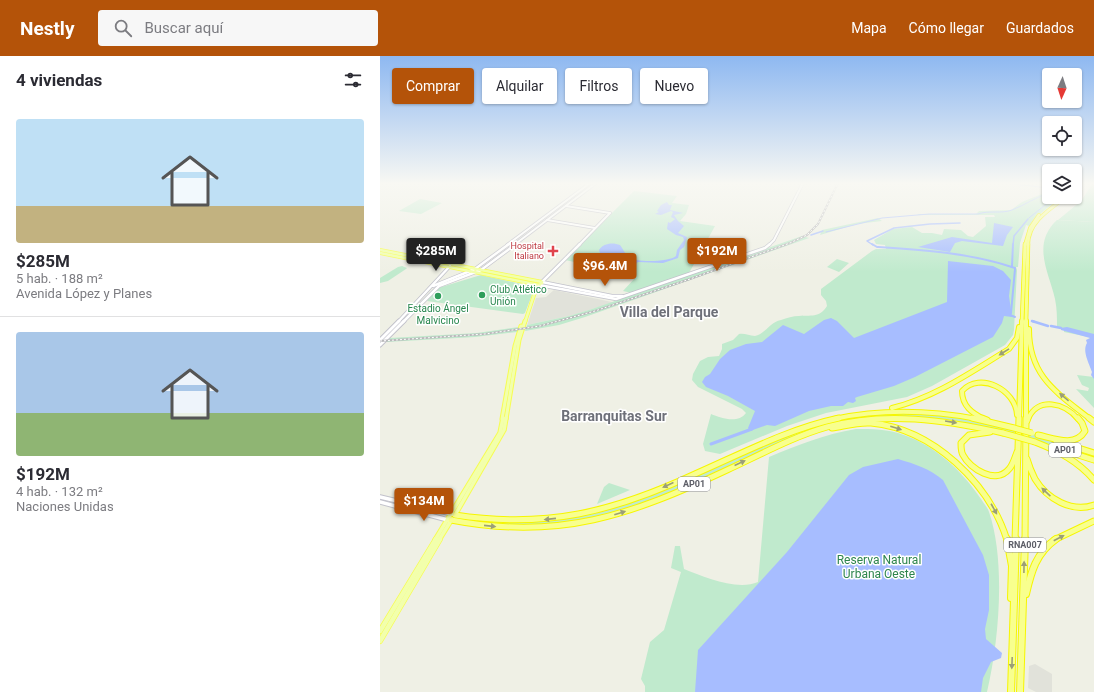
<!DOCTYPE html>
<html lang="es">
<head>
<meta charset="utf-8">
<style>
  body { margin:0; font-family:Roboto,sans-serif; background:#f7f7f7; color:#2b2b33; height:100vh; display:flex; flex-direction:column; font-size:15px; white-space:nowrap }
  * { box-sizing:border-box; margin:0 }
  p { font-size:13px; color:#7c7c81 }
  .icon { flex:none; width:22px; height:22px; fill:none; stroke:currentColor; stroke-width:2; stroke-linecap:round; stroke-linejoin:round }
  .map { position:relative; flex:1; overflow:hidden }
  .drawer { display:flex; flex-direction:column; background:#fff; width:380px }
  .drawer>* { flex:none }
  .hud { position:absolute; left:12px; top:12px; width:380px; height:36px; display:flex; gap:8px }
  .needle { width:26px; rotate:183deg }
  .fabs { position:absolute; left:662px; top:12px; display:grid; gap:8px }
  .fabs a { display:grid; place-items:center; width:40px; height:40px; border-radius:4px; background:#fff; box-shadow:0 1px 3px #0004; font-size:20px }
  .price { position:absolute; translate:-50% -34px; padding:0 9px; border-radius:4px; background:#b45309; color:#fff; font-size:13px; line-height:26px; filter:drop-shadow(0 1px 2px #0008) }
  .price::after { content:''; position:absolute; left:50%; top:24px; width:12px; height:9px; margin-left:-6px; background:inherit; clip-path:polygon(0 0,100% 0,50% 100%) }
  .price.on { background:#222; color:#fff }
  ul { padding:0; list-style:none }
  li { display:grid; align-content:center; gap:8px; height:212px; padding:0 16px }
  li+li { border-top:1px solid #e1e1e2 }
  li span { display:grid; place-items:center; height:124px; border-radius:4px; color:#555 }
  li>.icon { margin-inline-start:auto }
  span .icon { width:72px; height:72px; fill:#fffc; stroke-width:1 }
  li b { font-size:17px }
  h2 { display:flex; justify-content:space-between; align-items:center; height:48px; padding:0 16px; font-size:17px }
  .pill { padding:0 14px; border-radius:4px; background:#fff; box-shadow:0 1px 3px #0004; font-size:14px; line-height:36px }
  .pill.on { background:#b45309; color:#fff }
  header { display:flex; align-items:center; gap:24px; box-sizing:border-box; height:56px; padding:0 20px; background:#b45309; color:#fff }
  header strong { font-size:19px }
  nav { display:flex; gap:22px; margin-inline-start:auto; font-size:14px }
  .search { width:280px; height:36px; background:#f7f7f7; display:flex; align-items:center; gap:10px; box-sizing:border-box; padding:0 14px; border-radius:4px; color:#7c7c81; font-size:15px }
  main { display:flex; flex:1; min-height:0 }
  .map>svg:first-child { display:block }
</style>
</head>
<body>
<header>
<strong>Nestly</strong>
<div class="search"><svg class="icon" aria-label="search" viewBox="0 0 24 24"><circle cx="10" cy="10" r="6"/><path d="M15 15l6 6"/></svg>Buscar aquí</div>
<nav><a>Mapa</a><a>Cómo llegar</a><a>Guardados</a></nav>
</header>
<main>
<section class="drawer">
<h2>4 viviendas<svg class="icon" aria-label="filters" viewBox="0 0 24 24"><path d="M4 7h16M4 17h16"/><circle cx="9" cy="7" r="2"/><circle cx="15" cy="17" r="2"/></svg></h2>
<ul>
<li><span style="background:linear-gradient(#bfe0f5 70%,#c2b280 0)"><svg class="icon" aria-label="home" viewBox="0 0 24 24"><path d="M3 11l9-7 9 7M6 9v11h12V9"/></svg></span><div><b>$285M</b><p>5 hab. · 188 m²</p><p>Avenida López y Planes</p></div></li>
<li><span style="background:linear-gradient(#a9c7e8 65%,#8fb573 0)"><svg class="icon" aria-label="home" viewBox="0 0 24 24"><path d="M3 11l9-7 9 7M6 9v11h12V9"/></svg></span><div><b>$192M</b><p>4 hab. · 132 m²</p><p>Naciones Unidas</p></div></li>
</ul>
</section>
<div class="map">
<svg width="714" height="636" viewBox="0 0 714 636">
  <rect width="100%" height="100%" fill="#eff0e5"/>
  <!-- industrial -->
  <g fill="#e1e2da">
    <polygon points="174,234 232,246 232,247 189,260 147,269 156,242 166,241"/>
    <polygon points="655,608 672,618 672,636 656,636 648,632 649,610"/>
  </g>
  <!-- green -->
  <g fill="#c0eacd">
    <polygon points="713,127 714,127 714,166 678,164 701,145"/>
    <polygon points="254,135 297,140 292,147 309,149 306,158 300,165 335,170 309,217 252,237 243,235 255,222 246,217 185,204"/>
    <path d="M669,135v6h12l-26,21 -6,8 -3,-1 -6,18 -2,24h-2l1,3 -3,60 -1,5 -8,10 -73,41 -25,11 -81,16 -39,13 -67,28 -15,-3 -2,-7 8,-30c10,4 27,10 35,-1l-4,-4 -44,-22 -6,-7 1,-6 7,-13 8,-4 11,-1 3,-7v-5l11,-4 6,-6c6,-1 10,2 16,2 10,-2 15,-14 26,-16 6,-2 12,-4 18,-4 11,-1 21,2 28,-10l-1,-5 -5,-6v-6l51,-38 4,-2h10l-1,-4 -9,-1 -2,-4 19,-11 19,-2 10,6h10l10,2 2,-6 17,1 7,6 5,1 13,-11 -1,-9h10l-1,-2h-75l-2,-1h59l3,-3 32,-1 11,-8z"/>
    <polygon points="40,143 62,147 41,158 19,155"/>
    <polygon points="498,162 502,165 477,168 440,179 442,174"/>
    <path d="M677,164l37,2v116l-30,-6v-3l-7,-2c0,-9 0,-19 -2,-28 -6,-27 -24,-55 2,-79z"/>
    <polygon points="422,180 429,182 205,261 179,269 145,275 147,269 189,260 212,253"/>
    <polygon points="457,203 469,207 459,216 447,211"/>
    <polygon points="22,210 27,212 26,213 8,225 0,227 0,222 18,211"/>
    <polygon points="101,219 155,231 145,257 143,258 47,245 58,232"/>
    <polygon points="139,271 137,276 95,281 6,286 10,282 97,277"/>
    <polygon points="697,319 714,321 714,352 696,333 708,335 709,332 702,329"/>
    <polygon points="546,356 628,370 714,397 714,404 623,377 523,361 445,371 320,425 233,460 152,472 71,464 75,459 168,463 247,446 398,380 465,360"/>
    <path d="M476,373c16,0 32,0 48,6 32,11 59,37 77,64 3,5 7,9 8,13 17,49 10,130 -2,180h-342v-6l-4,-7 9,-37 14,-12 17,-58 -10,-4 4,-22h5l4,23c20,8 53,22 74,13l11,-125c29,-12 56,-23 87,-28z"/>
    <polygon points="229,427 250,434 217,448 224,431"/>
  </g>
  <!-- water -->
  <g fill="#a7bdff">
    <path d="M287,146l2,3h3l-2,5 13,3 -9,2 4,6 6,5 -6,7 9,4 -3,10 -4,3 -2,8 -15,5 -25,-1 -11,9 -19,-4 2,-5 9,-7c-6,-3 -13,2 -19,-2l-1,-3c4,-7 14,-8 21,-5 3,4 5,9 9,12 7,6 40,5 47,-1l1,-6 7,-10 -1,-3 -7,-2 -9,-6 1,-7 2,1 4,-3 1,-1 -4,-2 2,-5 -2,-1 -10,4 -6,-1 4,-2 -2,-1 4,-6z"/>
    <polygon points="614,167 633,171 627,179 623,190 582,185 575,187 570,196 538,191 572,181 612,187"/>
    <polygon points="568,205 613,210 623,215 631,224 629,240 632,261 624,260 622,267 613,281 535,321 514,330 477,341 475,342 476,345 473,347 468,346 463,350 451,350 429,355 395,370 387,369 370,375 368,372 375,355 348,340 326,331 322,326 325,321 330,318 340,303 350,294 366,288 382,286 403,269 424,278 444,264 451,262 457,265 474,282 567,246"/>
    <path d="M687,271l27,7v45l-3,-4 1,-3c-3,-9 -10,-21 -5,-29l-1,-3 4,-2 -29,-8v-2z"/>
    <path d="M518,403c17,5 32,10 45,21l40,75 6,20v35l-4,19 1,10 16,14 -1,5 -10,4 -8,16 -2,14h-286l3,-42 89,-98 62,-77 14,-8z"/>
  </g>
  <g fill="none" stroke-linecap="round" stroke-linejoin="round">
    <!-- stream -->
    <g stroke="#a7bdff" stroke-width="1">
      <polyline points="624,127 669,132"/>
      <polyline points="649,162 675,141"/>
      <path d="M446,176l56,-14 47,-4h49c11,-4 24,0 34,-4 13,-5 24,-13 37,-17"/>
    </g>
    <!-- canal-far3 -->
    <g stroke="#a7bdff" stroke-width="1.5">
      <polyline points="431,179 443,175"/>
      <polyline points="493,189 487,185 514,172 550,168 580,167"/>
      <polyline points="633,189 634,180 648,163"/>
    </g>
    <!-- canal-far2 -->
    <g stroke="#a7bdff" stroke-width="2">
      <path d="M492,188l5,3c46,3 94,6 138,21"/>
      <polyline points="632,210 633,188"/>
      <polyline points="631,257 635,213"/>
      <polyline points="630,259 635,261"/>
      <polyline points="652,265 655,266"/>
    </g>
    <!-- canal-far1 -->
    <g stroke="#a7bdff" stroke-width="2.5">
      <polyline points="652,265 668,270"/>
      <polyline points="671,270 681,272"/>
    </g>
    <!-- canal -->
    <polyline stroke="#a7bdff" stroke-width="3" points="331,388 372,373"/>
    <defs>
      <g id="secondary-far3">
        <polyline points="186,150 230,157"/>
        <polyline points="167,164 215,172"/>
        <polyline points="127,189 210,127"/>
        <polyline points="134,189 216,127"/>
        <polyline points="199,189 230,157"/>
        <polyline points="389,189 394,184 423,127"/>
      </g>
      <g id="secondary-far2">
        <polyline points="162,226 200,188"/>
        <polyline points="162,226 232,240 242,240"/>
        <polyline points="159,229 236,243 385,192 390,188"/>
        <polyline points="53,230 95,213 129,188"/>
        <polyline points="18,266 70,210"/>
        <polyline points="23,266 59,230 101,214 136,188"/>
      </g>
      <g id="secondary-far1">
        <polyline points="0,284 19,265"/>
        <polyline points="0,289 24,265"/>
      </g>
      <g id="secondary">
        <polyline points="0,441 72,458"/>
        <polyline points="0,446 68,464"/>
      </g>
      <g id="primary-far3">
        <polyline points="0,194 162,226"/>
        <polyline points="0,197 159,229"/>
        <polyline points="145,266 156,233 162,226"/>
      </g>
      <g id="primary-far2">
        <polyline points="122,363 135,290 141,270"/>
        <polyline points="126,363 139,284 145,265"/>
      </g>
      <g id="primary-far1">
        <polyline points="75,459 124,374 126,362"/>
        <polyline points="55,484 120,377 123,362"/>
        <polyline points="59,484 72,463"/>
      </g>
      <g id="primary">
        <polyline points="0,575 56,483"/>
        <polyline points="0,585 60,483"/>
      </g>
      <g id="highway-far4">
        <polyline points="695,129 696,127"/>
        <polyline points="645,189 650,172 659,159"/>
        <path d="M648,189c0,-23 22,-36 38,-48"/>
      </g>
      <g id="highway-far3">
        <polyline points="642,266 645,188"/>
        <polyline points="646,266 648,188"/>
      </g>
      <g id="highway-far2">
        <path d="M649,273c0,47 27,63 61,90"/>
        <path d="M512,352c44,-11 79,-36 117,-59l8,-11 2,-11"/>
        <path d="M454,363c47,-10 95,-9 143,0"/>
        <polyline points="497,363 535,363"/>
        <path d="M604,363c-12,-6 -22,-13 -22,-28 18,-20 54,-1 55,24"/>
        <polyline points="639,363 642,265"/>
        <polyline points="646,363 646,265"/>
        <path d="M648,363c10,-23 37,-16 50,0"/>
      </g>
      <g id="highway-far1">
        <polyline points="592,362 634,372"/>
        <polyline points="602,362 607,364"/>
        <polyline points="709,362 714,366"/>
        <polyline points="647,365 648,362"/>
        <path d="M452,372c13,-2 26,-6 39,-5 62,6 118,60 136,117"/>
        <path d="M610,376l-21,3 -8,8c0,4 0,9 2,12 7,14 33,30 46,14 4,-4 6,-12 8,-17"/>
        <path d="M658,379c15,3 37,13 47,-4l-3,-8 -4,-5"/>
        <polyline points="676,385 714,397"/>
        <path d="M655,386c23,9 43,19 59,38"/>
        <polyline points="673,391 714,404"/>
        <path d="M647,403c2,7 5,14 8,20 12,20 37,34 59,26"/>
        <path d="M75,459c91,14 158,-3 240,-41 48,-21 93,-45 144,-56"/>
        <path d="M71,464c108,21 180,-5 276,-50 33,-15 65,-33 100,-43 58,-16 118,-7 176,6"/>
        <polyline points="635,484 639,362"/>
        <polyline points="645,484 646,362"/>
        <polyline points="674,484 714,465"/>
      </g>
      <g id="highway">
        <polyline points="627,483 632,510 631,542"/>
        <path d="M646,538c5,-22 10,-41 30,-55"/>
        <polyline points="631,636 636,483"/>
        <polyline points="640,636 645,483"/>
      </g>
    </defs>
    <!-- secondary-far3 casing -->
    <use href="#secondary-far3" stroke="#c2c2cb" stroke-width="3.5"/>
    <!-- secondary-far2 casing -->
    <use href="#secondary-far2" stroke="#c2c2cb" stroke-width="4"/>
    <!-- secondary-far1 casing -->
    <use href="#secondary-far1" stroke="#c2c2cb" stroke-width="5"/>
    <!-- secondary casing -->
    <use href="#secondary" stroke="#c2c2cb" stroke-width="5.5"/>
    <!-- primary-far3 casing -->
    <use href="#primary-far3" stroke="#f7fd52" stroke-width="4"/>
    <!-- primary-far2 casing -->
    <use href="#primary-far2" stroke="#f7fd52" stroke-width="5"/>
    <!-- primary-far1 casing -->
    <use href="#primary-far1" stroke="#f7fd52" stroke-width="5.5"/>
    <!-- primary casing -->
    <use href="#primary" stroke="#f7fd52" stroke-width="6"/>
    <!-- highway-far4 casing -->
    <use href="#highway-far4" stroke="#f6f600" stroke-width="4"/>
    <!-- highway-far3 casing -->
    <use href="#highway-far3" stroke="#f6f600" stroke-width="4.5"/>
    <!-- highway-far2 casing -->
    <use href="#highway-far2" stroke="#f6f600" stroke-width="6"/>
    <!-- highway-far1 casing -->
    <use href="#highway-far1" stroke="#f6f600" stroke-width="7"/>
    <!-- highway casing -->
    <use href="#highway" stroke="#f6f600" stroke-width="8"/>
    <!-- secondary-far3 -->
    <use href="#secondary-far3" stroke="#fff" stroke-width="2"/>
    <!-- secondary-far2 -->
    <use href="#secondary-far2" stroke="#fff" stroke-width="2.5"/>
    <!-- secondary-far1 -->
    <use href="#secondary-far1" stroke="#fff" stroke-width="3"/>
    <!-- secondary -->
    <use href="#secondary" stroke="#fff" stroke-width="3.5"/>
    <!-- primary-far3 -->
    <use href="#primary-far3" stroke="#f2ffac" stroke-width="2.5"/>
    <!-- primary-far2 -->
    <use href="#primary-far2" stroke="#f2ffac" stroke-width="3"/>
    <!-- primary-far1 -->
    <use href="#primary-far1" stroke="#f2ffac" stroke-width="3.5"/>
    <!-- primary -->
    <use href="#primary" stroke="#f2ffac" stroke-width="4.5"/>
    <!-- highway-far4 -->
    <use href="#highway-far4" stroke="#f8ff8e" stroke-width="2.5"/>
    <!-- highway-far3 -->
    <use href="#highway-far3" stroke="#f8ff8e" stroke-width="3"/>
    <!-- highway-far2 -->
    <use href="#highway-far2" stroke="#f8ff8e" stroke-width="4"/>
    <!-- highway-far1 -->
    <use href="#highway-far1" stroke="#f8ff8e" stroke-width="5"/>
    <!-- highway -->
    <use href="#highway" stroke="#f8ff8e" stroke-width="6"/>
    <defs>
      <polyline id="rail" points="0,285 105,278 160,270 215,255 310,223 410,187 427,179 438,168 458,127"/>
    </defs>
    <!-- rail casing -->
    <use href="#rail" stroke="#b8b8ba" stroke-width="2"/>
    <!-- rail -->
    <use href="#rail" stroke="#fff" stroke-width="1" stroke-dasharray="2" stroke-linecap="butt"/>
    <defs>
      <g id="highway-bridge">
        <polyline points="634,372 652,377"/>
        <polyline points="623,377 655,386"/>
      </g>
    </defs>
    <!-- highway-bridge casing -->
    <use href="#highway-bridge" stroke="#f6f600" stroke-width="7" stroke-linecap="butt"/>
    <!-- highway-bridge -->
    <use href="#highway-bridge" stroke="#f8ff8e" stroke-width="5"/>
  </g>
  <!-- one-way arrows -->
  <defs><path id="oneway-solid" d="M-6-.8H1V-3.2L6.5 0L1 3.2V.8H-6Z"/></defs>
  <g fill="#9b9e77">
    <use href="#oneway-solid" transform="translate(624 296) rotate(148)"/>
    <use href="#oneway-solid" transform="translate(684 341) rotate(-140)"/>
    <use href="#oneway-solid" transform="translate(571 366) rotate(9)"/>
    <use href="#oneway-solid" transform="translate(516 372) rotate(17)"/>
    <use href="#oneway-solid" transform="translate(360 407) rotate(-25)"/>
    <use href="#oneway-solid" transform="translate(288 429) rotate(156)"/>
    <use href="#oneway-solid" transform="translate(666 436) rotate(-137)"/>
    <use href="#oneway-solid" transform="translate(614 453) rotate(61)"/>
    <use href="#oneway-solid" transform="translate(240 457) rotate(-18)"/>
    <use href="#oneway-solid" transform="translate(170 463) rotate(174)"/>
    <use href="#oneway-solid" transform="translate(110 470) rotate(6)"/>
    <use href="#oneway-solid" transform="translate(679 482) rotate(-28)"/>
    <use href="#oneway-solid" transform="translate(644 511) rotate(-89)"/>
    <use href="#oneway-solid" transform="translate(632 607) rotate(92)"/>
  </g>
  <!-- sky -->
  <linearGradient id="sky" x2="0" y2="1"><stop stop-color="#8eb8f1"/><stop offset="0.59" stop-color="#f8f8f3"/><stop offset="1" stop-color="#f8f8f3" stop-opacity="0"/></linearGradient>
  <rect width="714" height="216" fill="url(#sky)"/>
  <!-- markers -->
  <path fill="#e0444e" stroke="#fff" stroke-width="1.5" d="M171 189h4v4h4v4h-4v4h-4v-4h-4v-4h4z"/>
  <g fill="#2e9e5b" stroke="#fff" stroke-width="1.5">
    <circle cx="102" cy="239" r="4"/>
    <circle cx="58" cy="240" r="4"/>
  </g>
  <g text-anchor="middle" stroke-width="3" stroke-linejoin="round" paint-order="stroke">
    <!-- far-health labels -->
    <g font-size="9" fill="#be3a42" stroke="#fff" text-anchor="end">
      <text x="164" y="193">Hospital<tspan x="164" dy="10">Italiano</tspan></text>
    </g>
    <!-- shield labels -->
    <g fill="#fff" stroke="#8e8e95" stroke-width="1">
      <rect x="669" y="387" width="32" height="14" rx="3"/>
      <rect x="298" y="421" width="32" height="14" rx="3"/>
      <rect x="624" y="482" width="42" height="14" rx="3"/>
    </g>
    <g font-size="9" font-weight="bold" fill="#5d5e67">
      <text x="685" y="397">AP01</text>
      <text x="314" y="431">AP01</text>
      <text x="645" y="492">RNA007</text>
    </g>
    <!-- leisure labels -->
    <g font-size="10" fill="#27864d" stroke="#fff" text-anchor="start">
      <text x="110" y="237">Club Atlético<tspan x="110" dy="12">Unión</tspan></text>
      <text x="58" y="256" text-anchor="middle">Estadio Ángel<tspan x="58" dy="12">Malvicino</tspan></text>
    </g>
    <!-- near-park labels -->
    <g font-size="12" fill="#2e854d" stroke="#fff">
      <text x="499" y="508">Reserva Natural<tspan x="499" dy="14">Urbana Oeste</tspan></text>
    </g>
    <!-- district labels -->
    <g font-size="14" font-weight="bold" fill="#6e7079" stroke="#fff">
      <text x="289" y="261">Villa del Parque</text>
      <text x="234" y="365">Barranquitas Sur</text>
    </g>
  </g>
</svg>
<div class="fabs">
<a><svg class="needle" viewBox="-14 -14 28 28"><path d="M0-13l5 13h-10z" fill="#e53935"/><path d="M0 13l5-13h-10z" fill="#7c7c81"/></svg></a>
<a><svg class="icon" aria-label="locate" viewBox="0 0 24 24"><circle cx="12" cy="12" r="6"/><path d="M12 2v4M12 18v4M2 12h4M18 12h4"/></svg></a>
<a><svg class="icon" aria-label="layers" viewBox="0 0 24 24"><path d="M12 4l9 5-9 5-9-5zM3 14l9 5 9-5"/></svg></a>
</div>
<b class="price on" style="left:56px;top:216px">$285M</b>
<b class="price" style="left:337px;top:216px">$192M</b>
<b class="price" style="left:225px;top:231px">$96.4M</b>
<b class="price" style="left:44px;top:466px">$134M</b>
<div class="hud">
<a class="pill on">Comprar</a>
<a class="pill">Alquilar</a>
<a class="pill">Filtros</a>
<a class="pill">Nuevo</a>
</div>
</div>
</main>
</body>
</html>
